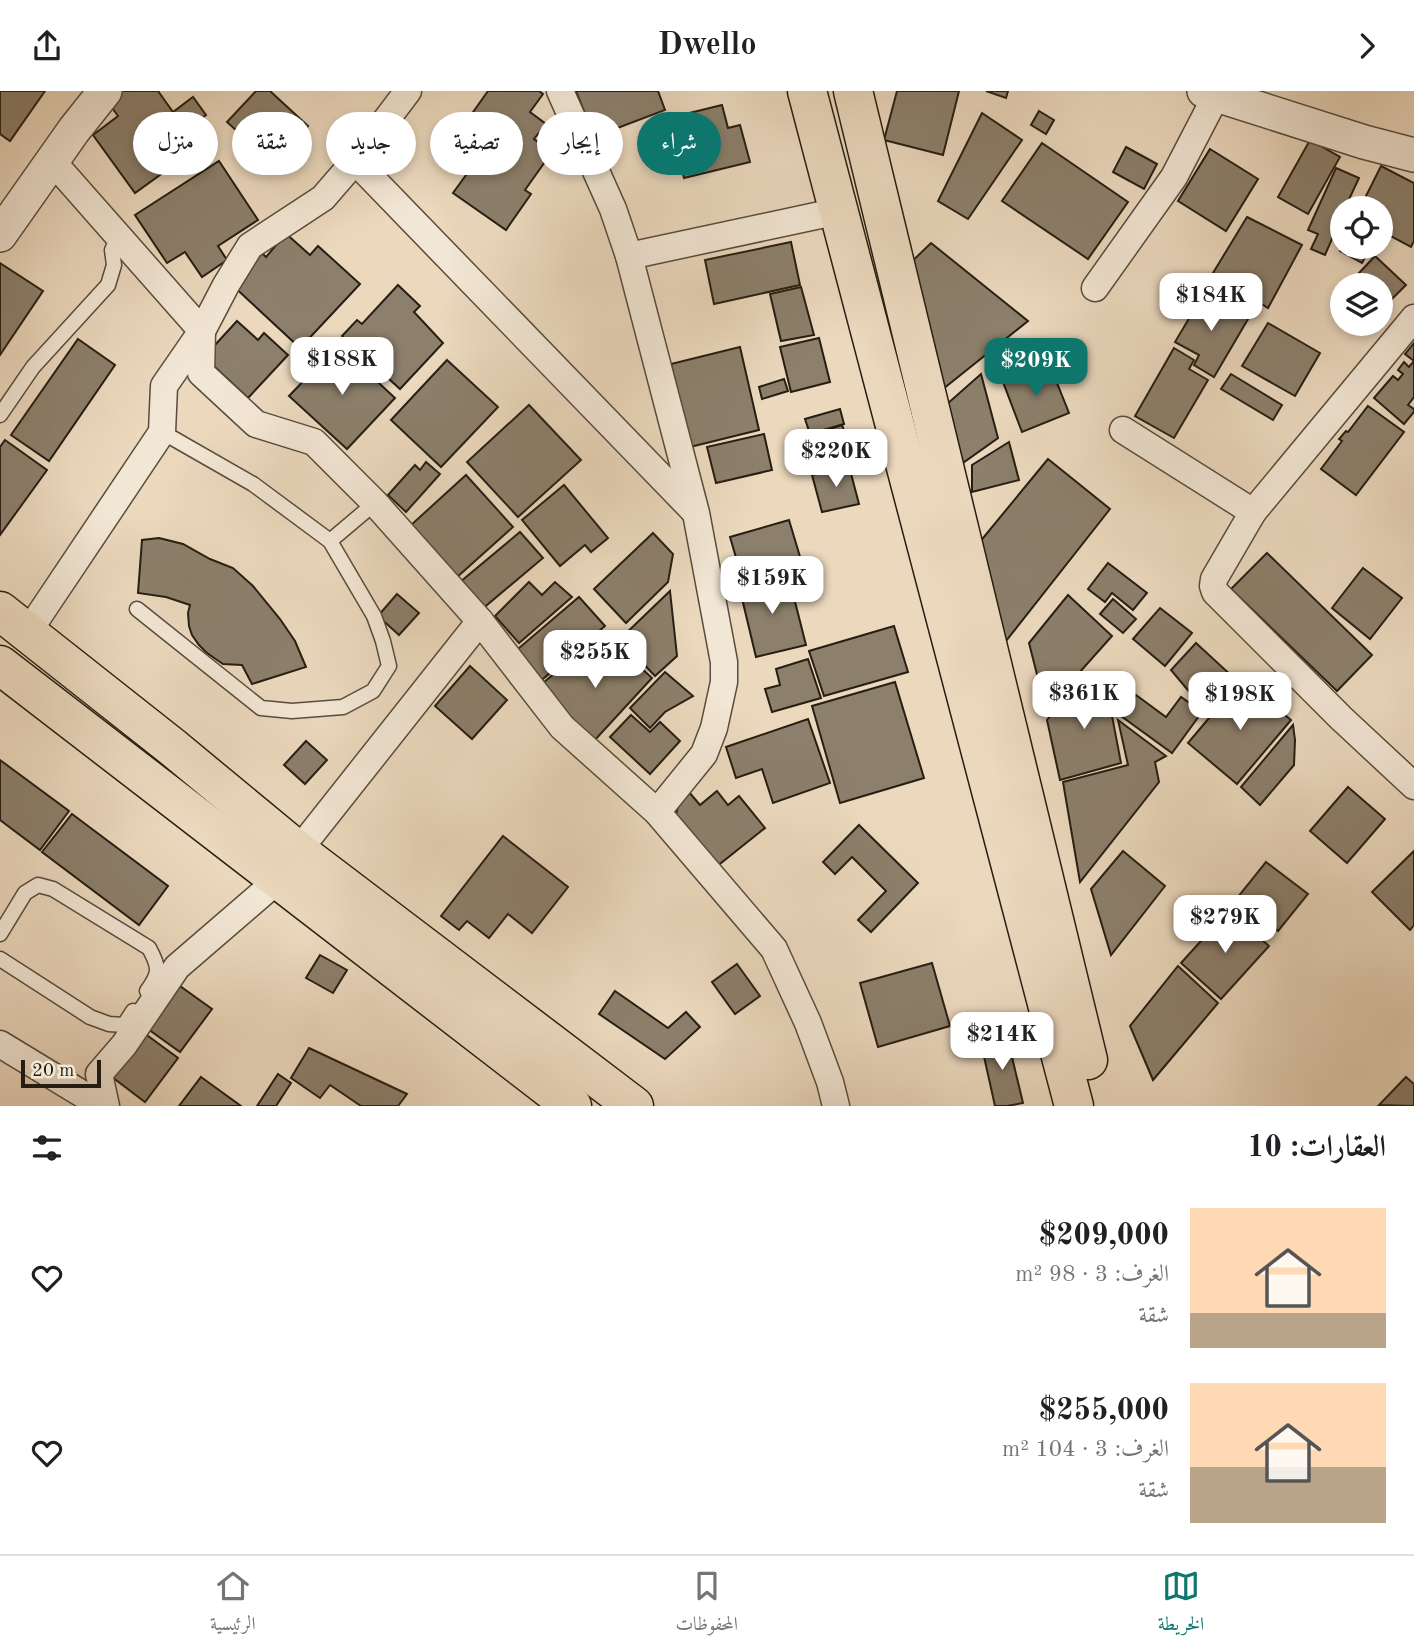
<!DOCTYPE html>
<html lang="ar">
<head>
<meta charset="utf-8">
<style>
  body { margin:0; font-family:"Old Standard TT",Amiri,serif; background:#f6f6f6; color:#202124; direction:rtl; height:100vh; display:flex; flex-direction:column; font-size:26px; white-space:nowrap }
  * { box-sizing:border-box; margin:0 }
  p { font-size:23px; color:#757577 }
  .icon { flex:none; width:38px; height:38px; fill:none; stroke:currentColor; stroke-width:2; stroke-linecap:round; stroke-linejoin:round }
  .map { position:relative; height:1015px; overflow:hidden; direction:ltr }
  .panel { display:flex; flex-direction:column; background:#fff; flex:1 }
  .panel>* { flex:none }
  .banner { position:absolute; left:21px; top:21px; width:700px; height:63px; direction:rtl; display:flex; gap:14px }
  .buttons { position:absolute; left:1330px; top:105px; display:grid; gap:14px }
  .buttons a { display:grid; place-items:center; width:63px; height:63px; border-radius:50%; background:#fff; box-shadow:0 4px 10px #0003; font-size:35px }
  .scale { position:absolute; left:21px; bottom:18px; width:80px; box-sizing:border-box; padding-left:7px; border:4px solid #261e13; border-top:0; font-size:19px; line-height:24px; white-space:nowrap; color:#261e13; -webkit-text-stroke:5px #f2e6d4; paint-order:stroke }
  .price { position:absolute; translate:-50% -60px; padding:0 16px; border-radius:14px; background:#fff; color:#222; font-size:23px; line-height:46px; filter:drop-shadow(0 2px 4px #0008) }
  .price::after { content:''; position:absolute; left:50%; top:42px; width:21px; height:16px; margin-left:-10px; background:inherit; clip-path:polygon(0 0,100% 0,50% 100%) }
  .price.selected { background:#0f766e; color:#fff }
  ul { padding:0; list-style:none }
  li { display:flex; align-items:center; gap:21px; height:175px; padding:0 28px }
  li span { display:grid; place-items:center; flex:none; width:196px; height:140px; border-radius:0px; color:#555 }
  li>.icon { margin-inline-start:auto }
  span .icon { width:84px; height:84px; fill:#fffc; stroke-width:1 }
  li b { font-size:30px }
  h2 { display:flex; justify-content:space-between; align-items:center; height:84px; padding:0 28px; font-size:30px }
  .chip { padding:0 24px; border-radius:32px; background:#fff; box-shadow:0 4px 10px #0003; font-size:24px; line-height:63px }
  .chip.selected { background:#0f766e; color:#fff }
  header { display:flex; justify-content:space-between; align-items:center; height:91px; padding:0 28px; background:#fff; font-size:32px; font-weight:600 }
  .tabs { display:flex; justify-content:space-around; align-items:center; height:98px; border-top:2px solid #e0e0e0; background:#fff; font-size:19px; color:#757577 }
  .tabs a { display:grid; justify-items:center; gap:4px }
  .tabs .selected { color:#0f766e }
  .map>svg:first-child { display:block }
</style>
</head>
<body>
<header><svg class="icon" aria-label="forward" viewBox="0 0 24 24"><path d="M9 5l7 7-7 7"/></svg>Dwello<svg class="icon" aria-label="share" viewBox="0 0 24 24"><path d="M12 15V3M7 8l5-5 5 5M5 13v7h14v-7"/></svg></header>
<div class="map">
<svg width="1414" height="1015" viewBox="0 0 1414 1015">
  <rect width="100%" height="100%" fill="#ebd8bd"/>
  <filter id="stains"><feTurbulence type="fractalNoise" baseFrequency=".00286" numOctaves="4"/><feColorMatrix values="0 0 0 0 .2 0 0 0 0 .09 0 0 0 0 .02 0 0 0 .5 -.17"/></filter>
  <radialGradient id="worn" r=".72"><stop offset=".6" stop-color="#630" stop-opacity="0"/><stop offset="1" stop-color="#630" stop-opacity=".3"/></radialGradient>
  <!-- building -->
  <g fill="#8c7f6b" stroke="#261e13" stroke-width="2">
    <polygon points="0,0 45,0 10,50 0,43"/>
    <polygon points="121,0 158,0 173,21 193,6 206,24 184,40 197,57 135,102 93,44 118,25 107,10"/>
    <polygon points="256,0 270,0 308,35 273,73 227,31"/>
    <polygon points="488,0 539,0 543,3 530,21 546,33 534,48 552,61 525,99 531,103 506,139 453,102 474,73 449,55"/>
    <polygon points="576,0 658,0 665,19 594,46"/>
    <polygon points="897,0 959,0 943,64 884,49"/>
    <polygon points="986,0 1008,0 1006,7"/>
    <polygon points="722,14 728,37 740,34 750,71 684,87 669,27"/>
    <polygon points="1039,20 1054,29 1046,43 1031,34"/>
    <polygon points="982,22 1022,49 968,128 938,110"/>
    <polygon points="1310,49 1340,66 1308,123 1278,106"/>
    <polygon points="1042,52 1128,111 1088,168 1002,110"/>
    <polygon points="1126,56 1157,73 1144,98 1113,81"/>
    <polygon points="1210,58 1258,88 1226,140 1178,110"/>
    <polygon points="219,70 258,129 218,155 227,169 202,186 185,161 167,172 135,124"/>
    <polygon points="1381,75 1414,92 1414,150 1411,156 1381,140 1381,117 1360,117"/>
    <polygon points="1336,77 1359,87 1345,117 1342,117 1342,125 1325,164 1311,158 1318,143 1308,139"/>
    <polygon points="1247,126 1302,154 1268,217 1213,182"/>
    <polygon points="283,140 310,164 318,155 360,193 300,257 231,193 261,161 266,166 278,152 274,149"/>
    <polygon points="791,151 800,194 714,213 705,169"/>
    <polygon points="931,152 1028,230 933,306 902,180"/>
    <polygon points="1343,156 1371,156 1362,172 1340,160"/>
    <polygon points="1375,165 1406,194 1390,210 1381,202 1381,194 1373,194 1359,182"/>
    <polygon points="0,172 43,200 0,264"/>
    <polygon points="398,194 420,215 414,221 443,252 400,298 342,245 357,229 362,233"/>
    <polygon points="801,196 814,244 781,250 770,203"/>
    <polygon points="1204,202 1248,228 1214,286 1194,274 1199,264 1175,251"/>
    <polygon points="237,230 258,249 264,242 288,264 248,307 204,266"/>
    <polygon points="1268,232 1320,262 1295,305 1242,275"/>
    <polygon points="819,247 830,291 791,301 780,256"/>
    <polygon points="78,248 115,274 49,370 11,344"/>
    <polygon points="1414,252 1414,306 1408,314 1414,318 1414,321 1404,333 1374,307 1393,285 1398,289 1403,283 1398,279 1404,271 1409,276 1414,270 1405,263"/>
    <polygon points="338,254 395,307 347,358 289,305"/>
    <polygon points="740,256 759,339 690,356 671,273"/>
    <polygon points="1174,257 1194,269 1189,278 1208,289 1174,347 1135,325"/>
    <polygon points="447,269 498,316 441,376 391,329"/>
    <polygon points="1049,272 1069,322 1022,341 1003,291"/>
    <polygon points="981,283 998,347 960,374 947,313"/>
    <polygon points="1231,283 1282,314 1273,329 1221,298"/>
    <polygon points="784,288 788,300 762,308 759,296"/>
    <polygon points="529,314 581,369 518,426 467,371"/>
    <polygon points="1368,315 1404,341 1356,404 1321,378 1342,350 1339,348 1346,340 1348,341"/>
    <polygon points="840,318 844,333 810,343 805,328"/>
    <polygon points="842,334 847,347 816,357 812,344"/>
    <polygon points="764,343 772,379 716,392 707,356"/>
    <polygon points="847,348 853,369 824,377 818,356"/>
    <polygon points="5,349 47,379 0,444 0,356"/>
    <polygon points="1009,351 1019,389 972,401 972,374"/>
    <polygon points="1048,368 1110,418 1006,550 974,458"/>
    <polygon points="426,371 440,383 406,421 388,404 415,374 420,379"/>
    <polygon points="849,375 859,413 822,421 812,384"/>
    <polygon points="466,384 513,436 456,487 410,435"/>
    <polygon points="564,394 608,447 591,461 585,454 560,475 522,429"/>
    <polygon points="789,429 801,469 742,487 730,446"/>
    <polygon points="520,441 543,467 481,519 459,492"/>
    <polygon points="653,442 673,463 668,491 626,532 594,498"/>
    <polygon points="159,447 183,453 210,468 233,477 253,495 280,528 295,550 306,576 252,593 242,574 223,573 207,562 199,554 192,544 189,535 188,522 190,514 166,506 138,502 142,449"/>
    <polygon points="1267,462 1372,564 1337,600 1231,498"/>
    <polygon points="1108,472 1147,502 1133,519 1112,502 1105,511 1088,498"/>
    <polygon points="1363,477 1402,507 1370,548 1332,517"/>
    <polygon points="788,483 806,554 756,566 739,495"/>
    <polygon points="529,491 542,504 555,491 572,506 519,552 495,525"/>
    <polygon points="670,500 677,565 655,585 620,548"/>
    <polygon points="397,503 419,522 399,544 378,525"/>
    <polygon points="1068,504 1112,545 1046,619 1029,552"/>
    <polygon points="579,506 605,535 537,593 512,563"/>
    <polygon points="1113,508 1136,528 1123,542 1100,523"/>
    <polygon points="1160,517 1192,542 1165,575 1133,548"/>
    <polygon points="894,535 908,581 824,605 809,560"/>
    <polygon points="1196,552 1234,587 1207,622 1171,579"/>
    <polygon points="586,556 604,573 619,557 652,587 593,651 537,597"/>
    <polygon points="808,568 821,607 772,621 765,598 780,594 776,578"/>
    <polygon points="470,575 507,609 472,648 435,615"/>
    <polygon points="665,581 693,605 665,621 650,637 630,617"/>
    <polygon points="1083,584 1108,604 1121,672 1060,689 1047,629"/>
    <polygon points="1242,588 1291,629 1237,693 1188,652"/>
    <polygon points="895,591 924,687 840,712 812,615"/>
    <polygon points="1136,604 1166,626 1181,606 1202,621 1172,662 1121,625"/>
    <polygon points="631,624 650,641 660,631 680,650 650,683 610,646"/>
    <polygon points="808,628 830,692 773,712 762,678 736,687 726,656"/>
    <polygon points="1118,629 1166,665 1155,671 1159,691 1080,791 1063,691 1128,674"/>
    <polygon points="1293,634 1295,649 1294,674 1260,714 1241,696"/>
    <polygon points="306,650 327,669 305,693 284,674"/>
    <polygon points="0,669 69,720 40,759 0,729"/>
    <polygon points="1348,696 1385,728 1347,772 1310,740"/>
    <polygon points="717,700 728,714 739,705 765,737 716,776 675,729 679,710 689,701 700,714"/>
    <polygon points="72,723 168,795 139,834 42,761"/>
    <polygon points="859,734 918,792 871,841 858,829 886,800 852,766 835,783 823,771"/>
    <polygon points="503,745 568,796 532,842 508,823 489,847 467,830 459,839 441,825"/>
    <polygon points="1123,760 1165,795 1111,864 1091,798"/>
    <polygon points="1414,760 1414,834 1410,839 1372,801"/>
    <polygon points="1266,771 1308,803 1278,840 1237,807"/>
    <polygon points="1229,819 1269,855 1221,908 1181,872"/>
    <polygon points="320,864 347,879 333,902 306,887"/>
    <polygon points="932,872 950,935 878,956 860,892"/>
    <polygon points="737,873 760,905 735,923 712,891"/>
    <polygon points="1178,875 1218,912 1153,989 1130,935"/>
    <polygon points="180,895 212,918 180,961 148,938"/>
    <polygon points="615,900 668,937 686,921 700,936 665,968 599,923"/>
    <polygon points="1005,937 1023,1012 1007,1015 995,1015 983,961"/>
    <polygon points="144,942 178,967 145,1011 112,986"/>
    <polygon points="309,957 407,1003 398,1015 361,1015 330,994 320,1007 291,987"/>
    <polygon points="278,983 291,992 276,1015 257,1015"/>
    <polygon points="201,986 241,1015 179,1015"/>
    <polygon points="1406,986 1414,993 1414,1015 1379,1014"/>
  </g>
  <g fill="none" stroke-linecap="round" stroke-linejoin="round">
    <defs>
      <g id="service">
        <polyline points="0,324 33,276 108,194 114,174 112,159 119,144"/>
        <polyline points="330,450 375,412"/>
        <polyline points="137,518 261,617 292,620 343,616 373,600 389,575 383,550 374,525 330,450 253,393 162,341"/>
        <path d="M0,843l25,-41 13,-8 15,4 96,59c11,20 11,25 -2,43"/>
        <polyline points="0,868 90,926 109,933 124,934 133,920"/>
      </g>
      <g id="minor">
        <polyline points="560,0 613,118 629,165 696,422 724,571 724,591 714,637 704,663 657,721"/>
        <polyline points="355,70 695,421"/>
        <polyline points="53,71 202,240 201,282 256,333 314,351 375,412 480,530 562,636 657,721 774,858 808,932 830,991 836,1015"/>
        <polyline points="629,165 839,120"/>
        <polyline points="1095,197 1174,86 1216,5"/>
        <polyline points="1414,227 1253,421 1214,488 1213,495 1215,501 1341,627 1414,695"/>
        <polyline points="1123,339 1253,421"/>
        <polyline points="28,541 162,341 164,295 202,240 226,194 250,155 323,107 355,70 408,0"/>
        <polyline points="0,953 102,1015"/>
        <polyline points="106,1015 99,983 124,954 177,876 279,788 298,760 480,530"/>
      </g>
      <g id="tertiary">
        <polyline points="1204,0 1364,51 1414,64"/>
        <polyline points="0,144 74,39 105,0"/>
      </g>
      <g id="primary">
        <polyline points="807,0 1074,1015"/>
        <polyline points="853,0 1088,969"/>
        <polyline points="0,520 171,655 298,760 634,1015"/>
        <polyline points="0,574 572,1015"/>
      </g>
    </defs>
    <!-- service casing -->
    <use href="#service" stroke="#574c3e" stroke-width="17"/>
    <!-- minor casing -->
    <use href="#minor" stroke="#574c3e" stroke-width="29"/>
    <!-- tertiary casing -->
    <use href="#tertiary" stroke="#574c3e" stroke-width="36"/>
    <!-- primary casing -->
    <use href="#primary" stroke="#261e13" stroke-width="41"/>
    <!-- service -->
    <use href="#service" stroke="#f2e6d4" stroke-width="14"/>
    <!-- minor -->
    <use href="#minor" stroke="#f2e6d4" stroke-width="26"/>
    <!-- tertiary -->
    <use href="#tertiary" stroke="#f2e6d4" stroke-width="33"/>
    <!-- primary -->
    <use href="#primary" stroke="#ebd8bd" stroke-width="38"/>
  </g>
  <rect width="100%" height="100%" filter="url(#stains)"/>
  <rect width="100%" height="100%" fill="url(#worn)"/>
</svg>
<div class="buttons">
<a><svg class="icon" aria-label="locate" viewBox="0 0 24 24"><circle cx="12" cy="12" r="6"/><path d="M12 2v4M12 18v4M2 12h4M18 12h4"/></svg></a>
<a><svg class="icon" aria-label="layers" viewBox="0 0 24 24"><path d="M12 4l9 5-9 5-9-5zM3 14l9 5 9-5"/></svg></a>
</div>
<div class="scale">20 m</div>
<b class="price" style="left:1211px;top:242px">$184K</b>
<b class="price" style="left:342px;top:306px">$188K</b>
<b class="price selected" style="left:1036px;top:307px">$209K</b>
<b class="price" style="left:836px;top:398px">$220K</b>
<b class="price" style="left:772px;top:525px">$159K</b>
<b class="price" style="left:595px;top:599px">$255K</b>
<b class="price" style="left:1084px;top:640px">$361K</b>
<b class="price" style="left:1240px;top:641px">$198K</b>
<b class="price" style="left:1225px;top:864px">$279K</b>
<b class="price" style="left:1002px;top:981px">$214K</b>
<div class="banner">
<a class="chip selected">شراء</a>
<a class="chip">إيجار</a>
<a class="chip">تصفية</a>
<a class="chip">جديد</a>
<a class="chip">شقة</a>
<a class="chip">منزل</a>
</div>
</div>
<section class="panel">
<h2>العقارات: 10<svg class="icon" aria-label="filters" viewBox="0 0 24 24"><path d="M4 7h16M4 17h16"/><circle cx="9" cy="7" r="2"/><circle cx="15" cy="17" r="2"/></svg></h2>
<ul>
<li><span style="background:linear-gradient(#ffd9b3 75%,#b9a48a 0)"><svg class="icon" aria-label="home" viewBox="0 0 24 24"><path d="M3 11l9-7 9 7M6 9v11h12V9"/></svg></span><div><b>$209,000</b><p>الغرف: 3 · 98 m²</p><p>شقة</p></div><svg class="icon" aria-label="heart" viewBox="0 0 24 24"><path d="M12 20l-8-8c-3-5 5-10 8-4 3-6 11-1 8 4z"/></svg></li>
<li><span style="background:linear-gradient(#ffd9b3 60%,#b9a48a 0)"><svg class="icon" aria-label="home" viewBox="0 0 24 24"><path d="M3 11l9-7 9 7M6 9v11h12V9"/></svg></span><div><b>$255,000</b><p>الغرف: 3 · 104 m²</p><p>شقة</p></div><svg class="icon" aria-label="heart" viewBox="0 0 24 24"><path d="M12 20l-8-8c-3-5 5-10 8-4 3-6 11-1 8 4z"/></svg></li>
</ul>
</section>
<nav class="tabs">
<a class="selected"><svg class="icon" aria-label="map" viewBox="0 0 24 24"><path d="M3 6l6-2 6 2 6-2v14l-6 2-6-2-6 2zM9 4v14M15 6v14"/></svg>الخريطة</a>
<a><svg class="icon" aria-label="saved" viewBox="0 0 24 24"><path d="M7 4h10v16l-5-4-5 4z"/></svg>المحفوظات</a>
<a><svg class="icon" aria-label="home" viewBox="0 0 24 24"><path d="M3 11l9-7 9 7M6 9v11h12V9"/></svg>الرئيسية</a>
</nav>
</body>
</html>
